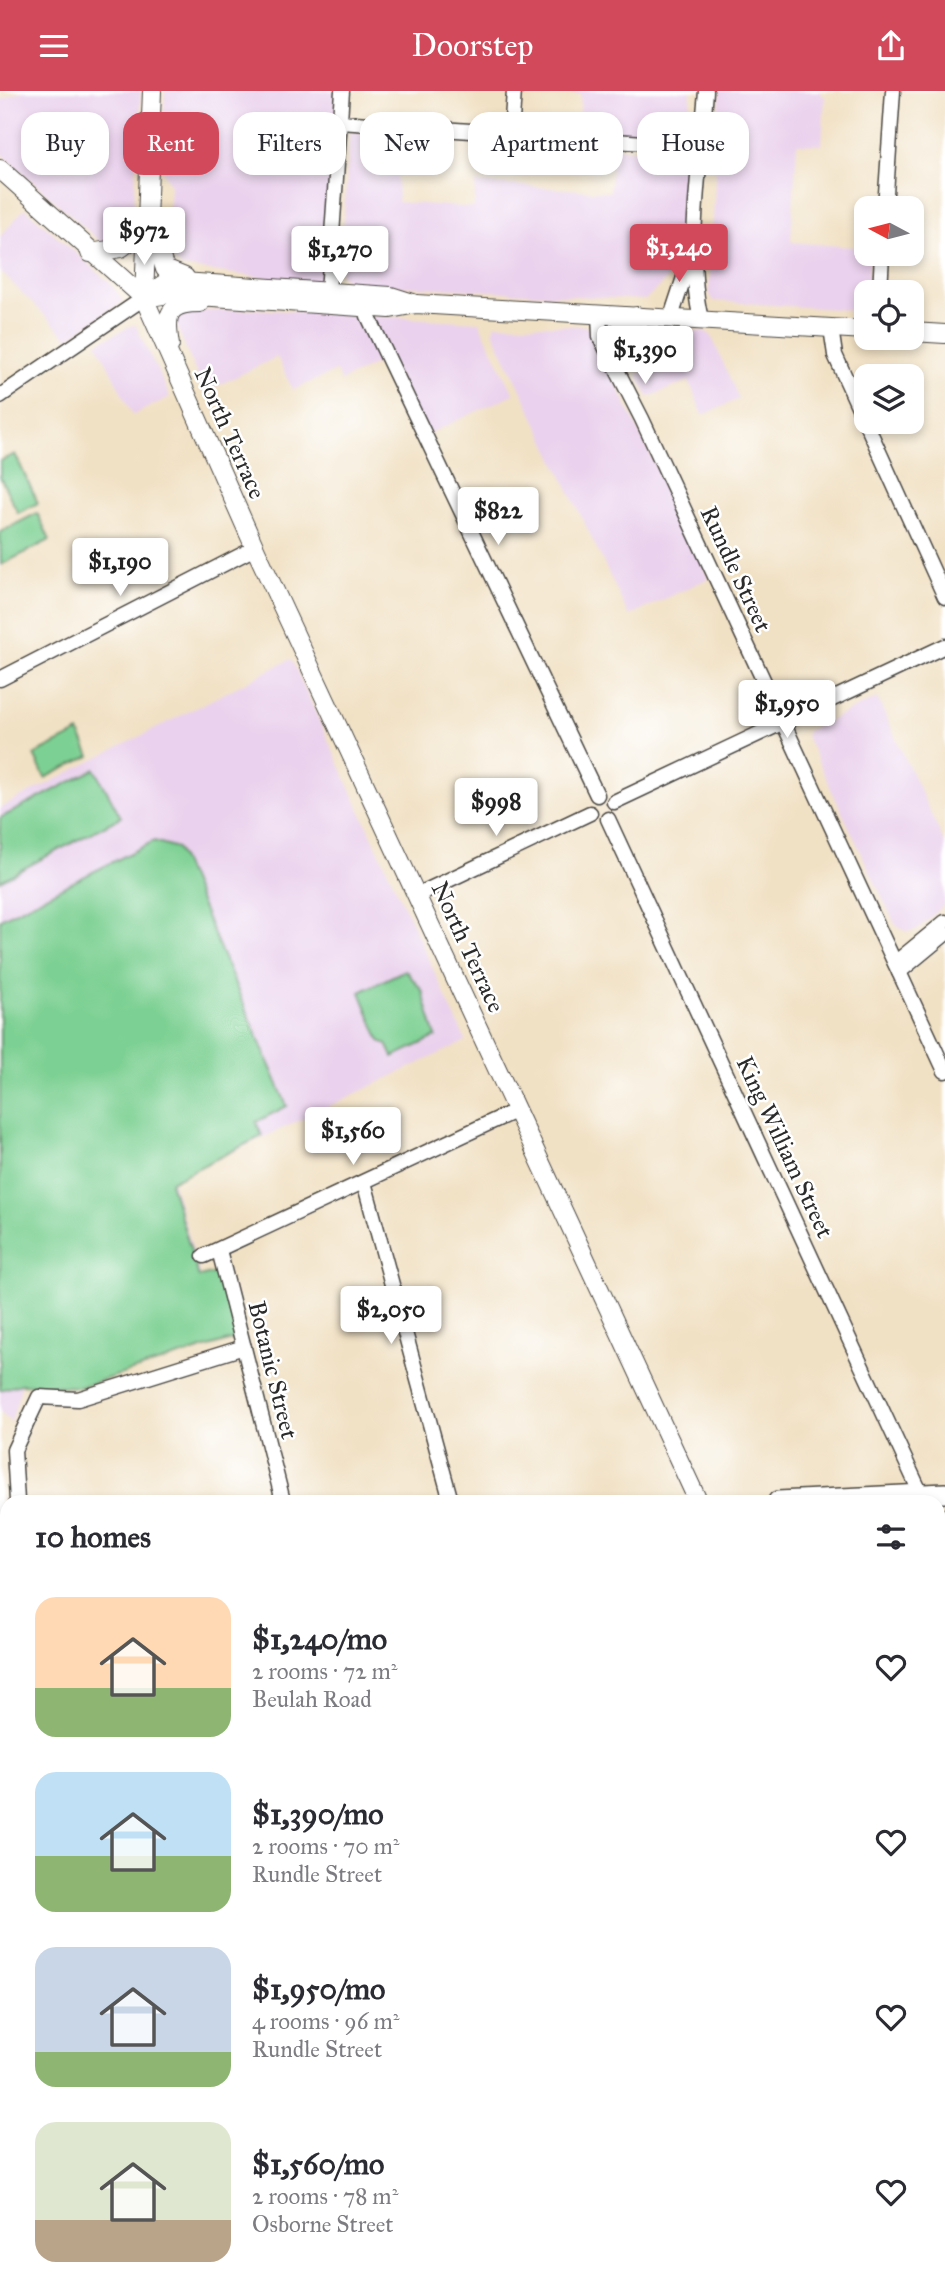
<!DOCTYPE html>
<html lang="en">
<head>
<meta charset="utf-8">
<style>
  body { margin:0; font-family:"IM FELL Great Primer",serif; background:#f2f2f3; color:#2b2b33; height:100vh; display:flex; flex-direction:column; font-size:26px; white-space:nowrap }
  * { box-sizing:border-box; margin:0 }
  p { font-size:23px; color:#7c7c81 }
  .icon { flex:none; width:38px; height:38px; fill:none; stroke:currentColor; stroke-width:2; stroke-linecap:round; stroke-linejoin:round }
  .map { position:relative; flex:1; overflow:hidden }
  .details { position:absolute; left:0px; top:1404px; width:945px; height:800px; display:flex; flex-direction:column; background:#fff; border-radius:21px 21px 0 0; box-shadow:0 4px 10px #0003 }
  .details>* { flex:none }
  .banner { position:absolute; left:21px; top:21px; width:903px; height:63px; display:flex; gap:14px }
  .needle { width:46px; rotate:277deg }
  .controls { position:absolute; left:854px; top:105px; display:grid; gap:14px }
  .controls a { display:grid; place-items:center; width:70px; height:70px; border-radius:14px; background:#fff; box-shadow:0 4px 10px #0003; font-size:35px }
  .price { position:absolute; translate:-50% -60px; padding:0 16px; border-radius:7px; background:#fff; color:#222; font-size:23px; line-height:46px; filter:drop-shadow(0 2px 4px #0008) }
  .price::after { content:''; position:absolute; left:50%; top:42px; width:21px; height:16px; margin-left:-10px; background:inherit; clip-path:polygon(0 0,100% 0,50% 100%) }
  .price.current { background:#d1495b; color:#fff }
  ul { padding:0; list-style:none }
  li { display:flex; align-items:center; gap:21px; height:175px; padding:0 35px }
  li span { display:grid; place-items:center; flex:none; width:196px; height:140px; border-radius:21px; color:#555 }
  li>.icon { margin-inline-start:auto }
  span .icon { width:84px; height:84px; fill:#fffc; stroke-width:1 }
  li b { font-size:30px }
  h2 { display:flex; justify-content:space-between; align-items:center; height:84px; padding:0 35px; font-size:30px }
  .chip { padding:0 24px; border-radius:21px; background:#fff; box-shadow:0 4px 10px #0003; font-size:24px; line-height:63px }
  .chip.current { background:#d1495b; color:#fff }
  header { display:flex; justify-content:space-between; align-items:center; height:91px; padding:0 35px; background:#d1495b; color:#fff; font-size:32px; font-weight:600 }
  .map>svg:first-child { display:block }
</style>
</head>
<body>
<header><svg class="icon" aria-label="menu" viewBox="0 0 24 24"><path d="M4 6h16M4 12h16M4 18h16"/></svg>Doorstep<svg class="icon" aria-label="share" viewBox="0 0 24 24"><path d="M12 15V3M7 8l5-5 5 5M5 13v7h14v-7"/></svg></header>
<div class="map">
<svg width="945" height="2203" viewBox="0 0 945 2203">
  <rect width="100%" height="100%" fill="#fff"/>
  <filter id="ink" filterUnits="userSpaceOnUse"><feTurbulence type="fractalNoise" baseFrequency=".0143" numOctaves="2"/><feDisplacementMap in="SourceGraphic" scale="14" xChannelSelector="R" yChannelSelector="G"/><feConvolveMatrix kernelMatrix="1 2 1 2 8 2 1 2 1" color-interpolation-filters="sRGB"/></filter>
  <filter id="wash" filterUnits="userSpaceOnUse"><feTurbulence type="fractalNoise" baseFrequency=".00686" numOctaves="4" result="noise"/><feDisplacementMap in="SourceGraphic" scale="28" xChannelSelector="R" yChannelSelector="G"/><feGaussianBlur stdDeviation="1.57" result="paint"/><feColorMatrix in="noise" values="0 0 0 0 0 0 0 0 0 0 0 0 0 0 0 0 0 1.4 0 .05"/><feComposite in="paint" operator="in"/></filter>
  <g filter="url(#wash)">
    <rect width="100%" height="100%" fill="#f1e1c4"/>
    <!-- built -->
    <g fill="#ead1ed">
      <polygon points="23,0 141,0 132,143 104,154 0,61 0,9"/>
      <polygon points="165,0 337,0 325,188 320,194 182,176 166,163 170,93 161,76"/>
      <polygon points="531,0 691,0 688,42 579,42 581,3"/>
      <polygon points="720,0 821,0 821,4 825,5 822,54 797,53 791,151 866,157 866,163 870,163 866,220 714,210 709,203"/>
      <polygon points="350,41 396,43 398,111 474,117 476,92 610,101 613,57 683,61 686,64 677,172 666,189 645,209 349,192 340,183"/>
      <polygon points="25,117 110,192 123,210 68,247 0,180 0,146"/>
      <polygon points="256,218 479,231 514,303 426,344 388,267 341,290 336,280 293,299 277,266 204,301 175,231 181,221"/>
      <polygon points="135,233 170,306 133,324 97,252"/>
      <polygon points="496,233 585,235 591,240 709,487 629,525 493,240"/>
      <polygon points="704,240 711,244 739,308 703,324 689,290 648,306 637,283 676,267 663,243"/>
      <polygon points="291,568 466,950 172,1090 201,1186 177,1193 195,1259 78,1297 22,1292 11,1331 0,1320 0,717"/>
      <polygon points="877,607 945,753 945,813 918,838 907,841 895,833 806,645 807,640"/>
    </g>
    <!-- green -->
    <g fill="#7dd093" stroke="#547e5f" stroke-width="2">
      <polygon points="15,363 38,412 18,422 0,386 0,370"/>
      <polygon points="37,422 50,449 1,474 0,441"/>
      <polygon points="79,641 90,665 45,687 34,664"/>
      <polygon points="95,678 121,726 0,790 0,727"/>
      <polygon points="154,750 177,757 287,1015 256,1031 262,1045 170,1091 199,1186 219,1181 238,1247 80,1296 21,1293 0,1299 0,828"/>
      <polygon points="405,879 422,899 436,946 393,966 387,953 380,950 360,901"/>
      <polygon points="938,1443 945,1443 945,2064 938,2056"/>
      <polygon points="0,1504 7,1504 7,1766 0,1815"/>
      <polygon points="7,1781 7,2196 552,2196 542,2203 0,2203 0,1834"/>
    </g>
    <!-- water -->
    <polygon fill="#75b5e9" stroke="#50708a" stroke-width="2" points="340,2196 406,2196 403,2203 345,2203"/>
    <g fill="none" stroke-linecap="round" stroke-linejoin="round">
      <!-- stream -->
      <g stroke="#75b5e9" stroke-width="3.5">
        <polyline points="938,1888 945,1890"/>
        <polyline points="10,2203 14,2196"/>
      </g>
    </g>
  </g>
  <g filter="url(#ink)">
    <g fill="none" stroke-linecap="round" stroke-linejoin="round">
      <defs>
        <g id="minor">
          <polyline points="340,31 702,56"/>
          <polyline points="511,43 514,0"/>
          <polyline points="885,117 893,0"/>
          <polyline points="328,201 342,0"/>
          <polyline points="880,201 882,163"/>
          <polyline points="367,216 368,225 597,704"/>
          <polyline points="599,223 600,246 642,328 945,980"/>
          <polyline points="671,226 694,156"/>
          <path d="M701,228c-16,-63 0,-161 5,-228"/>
          <polyline points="831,237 835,264 945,506"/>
          <polyline points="0,305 144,207"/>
          <polyline points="0,588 255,457"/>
          <polyline points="614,711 945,555"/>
          <polyline points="608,728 921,1403"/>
          <polyline points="417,804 590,722"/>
          <polyline points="895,872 945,831"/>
          <polyline points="899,881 945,843"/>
          <polyline points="364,1091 451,1410"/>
          <polyline points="219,1159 283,1410"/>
          <polyline points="204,1165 517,1019"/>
          <polyline points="17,1410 14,1359 39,1306 78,1308 244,1256"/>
          <polyline points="0,1732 7,1681"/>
        </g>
        <g id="major">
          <polyline points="152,0 144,207 255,457 698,1410"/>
          <polyline points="0,78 144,207"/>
          <polyline points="151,136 165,178 185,186"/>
          <polyline points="90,162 121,157 145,139"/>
          <polyline points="147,204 168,190 391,205 413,212"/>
          <polyline points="144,207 169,203 390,218 416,213 866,239"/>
          <polyline points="912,241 945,243"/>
          <path d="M170,254c-5,-30 -3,-42 30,-42"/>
          <path d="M611,265c3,-21 9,-29 26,-40"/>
          <polyline points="938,2096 945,2096"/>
          <polyline points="938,2112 945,2112"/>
          <polyline points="861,2203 861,2196"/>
          <polyline points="881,2203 881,2196"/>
        </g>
        <g id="highway">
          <polyline points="778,1410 945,1402"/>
          <polyline points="938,1429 945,1428"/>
          <polyline points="0,1460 7,1459"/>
          <polyline points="0,1475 7,1474"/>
        </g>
      </defs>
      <!-- minor casing -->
      <use href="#minor" stroke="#494642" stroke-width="17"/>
      <!-- major casing -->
      <use href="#major" stroke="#494642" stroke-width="20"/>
      <!-- highway casing -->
      <use href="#highway" stroke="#494642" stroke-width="22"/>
      <!-- minor -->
      <use href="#minor" stroke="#fff" stroke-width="14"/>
      <!-- major -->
      <use href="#major" stroke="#fff" stroke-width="18"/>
      <!-- highway -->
      <use href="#highway" stroke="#fff" stroke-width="19"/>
    </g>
  </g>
  <g text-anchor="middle" stroke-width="5" stroke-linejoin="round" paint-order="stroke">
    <!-- street labels -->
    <g font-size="24" fill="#2b2b2b" stroke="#fff">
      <text transform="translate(230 342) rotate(66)" y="8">North Terrace</text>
      <text transform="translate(736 478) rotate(65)" y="8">Rundle Street</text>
      <text transform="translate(468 856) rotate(65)" y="8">North Terrace</text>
      <text transform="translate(785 1056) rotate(65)" y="8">King William Street</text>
      <text transform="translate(273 1279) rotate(76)" y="8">Botanic Street</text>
    </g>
  </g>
</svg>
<div class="controls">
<a><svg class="needle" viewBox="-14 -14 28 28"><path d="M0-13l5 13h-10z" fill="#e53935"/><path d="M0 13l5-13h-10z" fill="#7c7c81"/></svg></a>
<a><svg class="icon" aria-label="locate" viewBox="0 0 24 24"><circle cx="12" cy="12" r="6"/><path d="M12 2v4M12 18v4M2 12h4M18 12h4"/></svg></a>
<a><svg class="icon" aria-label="layers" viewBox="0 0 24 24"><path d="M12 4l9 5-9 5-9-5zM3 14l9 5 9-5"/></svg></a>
</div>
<b class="price" style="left:144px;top:176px">$972</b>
<b class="price current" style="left:679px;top:193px">$1,240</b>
<b class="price" style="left:340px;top:195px">$1,270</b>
<b class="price" style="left:645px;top:295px">$1,390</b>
<b class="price" style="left:498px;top:456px">$822</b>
<b class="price" style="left:120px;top:507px">$1,190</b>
<b class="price" style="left:787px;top:649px">$1,950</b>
<b class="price" style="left:496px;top:747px">$998</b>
<b class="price" style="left:353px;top:1076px">$1,560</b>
<b class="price" style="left:391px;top:1255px">$2,050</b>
<div class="banner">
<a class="chip">Buy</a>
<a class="chip current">Rent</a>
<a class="chip">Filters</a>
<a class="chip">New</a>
<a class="chip">Apartment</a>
<a class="chip">House</a>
</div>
<section class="details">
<h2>10 homes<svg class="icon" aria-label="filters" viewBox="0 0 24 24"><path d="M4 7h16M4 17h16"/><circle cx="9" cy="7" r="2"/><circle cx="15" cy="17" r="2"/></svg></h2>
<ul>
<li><span style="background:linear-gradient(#ffd9b3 65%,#8fb573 0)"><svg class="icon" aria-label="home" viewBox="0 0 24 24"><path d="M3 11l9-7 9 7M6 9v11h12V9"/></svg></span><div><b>$1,240/mo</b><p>2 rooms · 72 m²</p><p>Beulah Road</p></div><svg class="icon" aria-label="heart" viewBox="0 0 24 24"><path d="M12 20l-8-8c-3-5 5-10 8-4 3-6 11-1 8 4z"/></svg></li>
<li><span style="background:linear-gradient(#bfe0f5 60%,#8fb573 0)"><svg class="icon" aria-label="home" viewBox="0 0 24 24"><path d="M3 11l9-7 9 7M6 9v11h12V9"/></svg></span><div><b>$1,390/mo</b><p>2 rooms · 70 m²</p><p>Rundle Street</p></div><svg class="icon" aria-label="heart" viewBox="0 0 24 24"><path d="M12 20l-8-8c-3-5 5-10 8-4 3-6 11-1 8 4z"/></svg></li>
<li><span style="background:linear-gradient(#c9d6e8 75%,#8fb573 0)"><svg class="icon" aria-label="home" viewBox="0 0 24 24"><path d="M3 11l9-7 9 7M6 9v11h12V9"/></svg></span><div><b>$1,950/mo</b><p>4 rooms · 96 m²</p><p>Rundle Street</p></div><svg class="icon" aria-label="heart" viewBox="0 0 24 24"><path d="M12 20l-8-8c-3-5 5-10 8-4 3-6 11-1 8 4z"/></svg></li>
<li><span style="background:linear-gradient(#dfe7d0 70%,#b9a48a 0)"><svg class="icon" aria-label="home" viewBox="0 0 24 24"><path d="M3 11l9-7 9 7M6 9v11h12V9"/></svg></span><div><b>$1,560/mo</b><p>2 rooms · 78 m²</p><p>Osborne Street</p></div><svg class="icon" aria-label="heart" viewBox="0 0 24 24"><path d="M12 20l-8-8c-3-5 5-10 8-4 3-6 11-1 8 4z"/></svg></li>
</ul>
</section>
</div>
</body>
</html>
